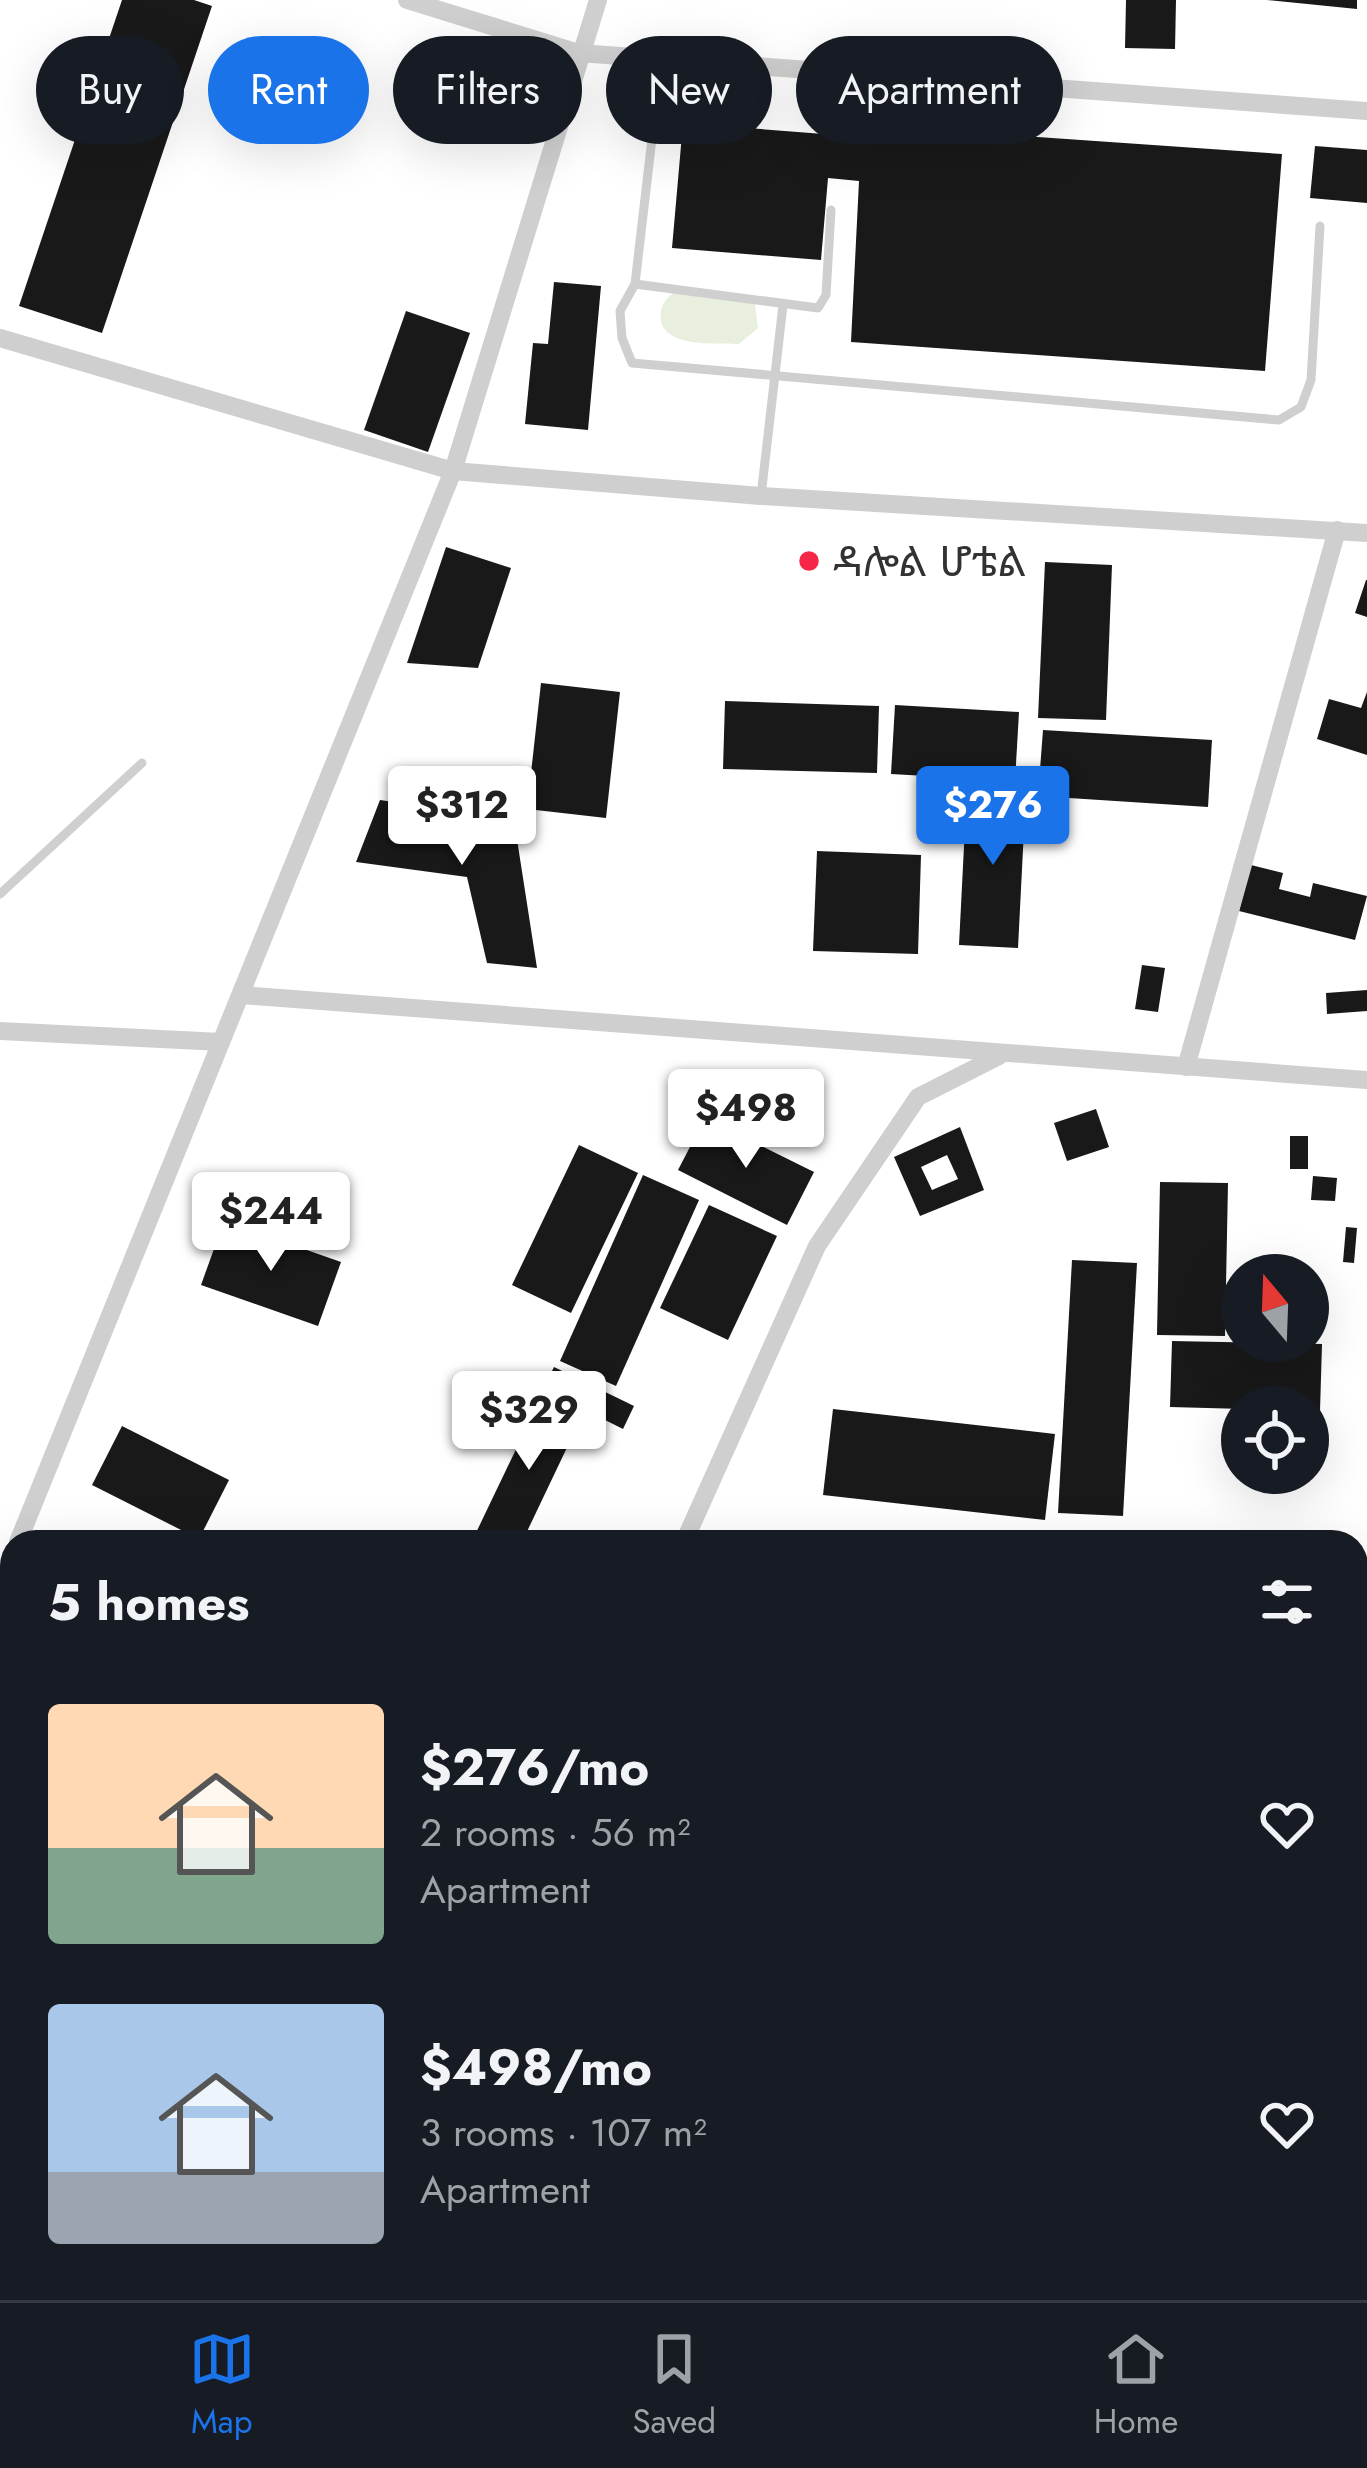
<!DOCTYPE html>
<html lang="en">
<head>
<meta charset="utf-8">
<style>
  body { margin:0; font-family:Jost,"Noto Sans Ethiopic",sans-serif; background:#20242c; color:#f1f3f6; height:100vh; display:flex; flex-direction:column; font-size:45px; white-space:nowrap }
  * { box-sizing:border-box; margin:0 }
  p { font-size:39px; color:#9ea1a6 }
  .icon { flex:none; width:66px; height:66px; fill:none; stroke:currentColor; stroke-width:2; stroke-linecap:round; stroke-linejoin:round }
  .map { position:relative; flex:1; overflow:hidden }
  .details { position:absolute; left:0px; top:1530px; width:1368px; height:771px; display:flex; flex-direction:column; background:#171b24; border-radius:36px 36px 0 0; box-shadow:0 12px 48px #0002 }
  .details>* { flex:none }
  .banner { position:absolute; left:36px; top:36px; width:1296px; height:108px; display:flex; gap:24px }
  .needle { width:78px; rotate:341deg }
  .fabs { position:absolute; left:1221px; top:1254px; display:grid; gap:24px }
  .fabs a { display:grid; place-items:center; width:108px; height:108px; border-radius:50%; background:#171b24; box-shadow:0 12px 48px #0002; font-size:60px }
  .price { position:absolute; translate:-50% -102px; padding:0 27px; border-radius:12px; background:#fff; color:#222; font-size:39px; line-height:78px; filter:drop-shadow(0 3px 6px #0008) }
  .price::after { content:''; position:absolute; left:50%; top:72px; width:36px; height:27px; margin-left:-18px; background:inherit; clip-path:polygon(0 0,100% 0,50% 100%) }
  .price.on { background:#1a73e8; color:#fff }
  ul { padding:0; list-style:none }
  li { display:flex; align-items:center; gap:36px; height:300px; padding:0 48px }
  li span { display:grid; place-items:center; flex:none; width:336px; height:240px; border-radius:12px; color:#555 }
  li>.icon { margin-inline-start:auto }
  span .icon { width:144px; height:144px; fill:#fffc; stroke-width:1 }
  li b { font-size:51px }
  h2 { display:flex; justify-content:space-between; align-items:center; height:144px; padding:0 48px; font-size:51px }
  .chip { padding:0 42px; border-radius:54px; background:#171b24; box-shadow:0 12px 48px #0002; font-size:42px; line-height:108px }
  .chip.on { background:#1a73e8; color:#fff }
  .tabs { display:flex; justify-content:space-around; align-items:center; height:168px; border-top:3px solid #363941; background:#171b24; font-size:33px; color:#9ea1a6 }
  .tabs a { display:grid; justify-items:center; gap:6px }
  .tabs .on { color:#1a73e8 }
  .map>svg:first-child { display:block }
</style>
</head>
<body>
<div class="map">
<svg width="1367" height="2300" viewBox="0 0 1367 2300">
  <rect width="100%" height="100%" fill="#fff"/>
  <!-- green -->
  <path fill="#e9efdf" d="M679,290l76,14 3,24 -19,16c-23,-1 -84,5 -78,-33 2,-11 9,-16 18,-21z"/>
  <!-- building -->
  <g fill="#191919" fill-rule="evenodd">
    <polygon points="122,0 194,0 212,6 102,333 19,306"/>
    <polygon points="1126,0 1176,0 1175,49 1125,48"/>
    <polygon points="1267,0 1357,0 1357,9"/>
    <polygon points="683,123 862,137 865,125 1282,154 1265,371 851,342 859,181 828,178 821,260 672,248"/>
    <polygon points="1315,146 1367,150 1367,203 1310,198"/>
    <polygon points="554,282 601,286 588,430 525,424 533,343 548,344"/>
    <polygon points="406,311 470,333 428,452 364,430"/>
    <polygon points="446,547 511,568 478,668 407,663"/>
    <polygon points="1045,562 1112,565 1106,720 1038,718"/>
    <polygon points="1366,580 1367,580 1367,617 1355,613"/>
    <polygon points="541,683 620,692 606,818 527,809"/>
    <polygon points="1367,692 1367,755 1317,739 1329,699 1361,708"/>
    <polygon points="725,701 879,706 877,773 723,769"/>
    <polygon points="895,705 1019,712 1015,781 891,774"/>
    <polygon points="1043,730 1212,740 1208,807 1038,796"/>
    <polygon points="967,787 1026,790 1018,948 959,945"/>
    <polygon points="380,800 514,820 537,968 487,963 467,877 356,862"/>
    <polygon points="817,851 921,855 918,954 813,951"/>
    <polygon points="1251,865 1283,873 1279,889 1310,897 1313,883 1367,896 1355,940 1239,911"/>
    <polygon points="1142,965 1165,968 1158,1012 1135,1009"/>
    <polygon points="1367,990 1367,1011 1327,1014 1326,993"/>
    <polygon points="1096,1109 1109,1147 1067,1161 1054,1123"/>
    <polygon points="705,1118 814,1172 787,1225 678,1170"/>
    <path d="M960,1127l24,63 -64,26 -26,-59zM947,1155l11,24 -26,11 -11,-23z"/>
    <rect x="1290" y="1136" width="18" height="33"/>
    <polygon points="579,1145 638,1173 571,1313 512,1285"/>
    <polygon points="643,1175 699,1200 616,1386 560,1361"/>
    <polygon points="1313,1176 1337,1178 1335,1201 1311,1200"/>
    <polygon points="1160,1182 1228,1183 1225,1336 1157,1335"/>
    <polygon points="709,1205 777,1236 728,1340 660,1308"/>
    <polygon points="224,1221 341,1262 318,1326 201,1285"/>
    <polygon points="1346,1227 1357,1228 1354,1263 1343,1262"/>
    <polygon points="1072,1260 1137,1263 1123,1516 1058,1513"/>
    <polygon points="1172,1341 1322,1344 1320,1411 1170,1407"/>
    <polygon points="554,1367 634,1406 623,1429 543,1389"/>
    <polygon points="542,1395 583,1414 522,1542 480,1542 473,1539"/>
    <polygon points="833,1409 1055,1434 1045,1520 823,1495"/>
    <polygon points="122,1426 229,1480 199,1539 92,1485"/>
    <polygon points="1356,1769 1367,1770 1367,1795 1356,1794"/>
    <rect x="1356" y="1894" width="11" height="61"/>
    <polygon points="0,1974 12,1979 12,2014 0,2042"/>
    <rect x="1356" y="2071" width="11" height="63"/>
    <polygon points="157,2289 191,2289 206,2295 203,2300 152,2300"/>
  </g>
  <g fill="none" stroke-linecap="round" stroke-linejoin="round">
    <!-- lane -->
    <g stroke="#cfcfcf" stroke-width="9">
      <polyline points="653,130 635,284 620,311 622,338 632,363 1279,420 1301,407 1311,380 1320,226"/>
      <polyline points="635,284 818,308 826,295 831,210"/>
      <polyline points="761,496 783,305"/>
      <polyline points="0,894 142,763"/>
      <polyline points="1356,1843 1367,1843"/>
      <polyline points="1356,2027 1367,2027"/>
      <polyline points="1356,2201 1367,2201"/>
    </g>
    <!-- street -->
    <g stroke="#cfcfcf" stroke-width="18">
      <polyline points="407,0 579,53 1367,111"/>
      <polyline points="0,338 453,471 761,496 1367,533"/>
      <polyline points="241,995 1367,1080"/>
      <polyline points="0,1031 221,1042"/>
      <polyline points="1186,1067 1337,530"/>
      <polyline points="18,1542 453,471 598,0"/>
      <polyline points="684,1542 817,1246 918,1097 999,1056"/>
      <polyline points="0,1587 12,1557"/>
      <polyline points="0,1784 12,1790"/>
      <polyline points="242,2289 268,2300"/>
      <polyline points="349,2300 354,2289"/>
    </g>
  </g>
  <!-- markers -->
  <circle fill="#f62648" stroke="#fff" stroke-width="4.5" cx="809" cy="561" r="12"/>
  <g text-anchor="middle" stroke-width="12" stroke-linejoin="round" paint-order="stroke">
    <!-- poi labels -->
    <g font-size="42" fill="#323232" stroke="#fff" text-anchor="start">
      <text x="833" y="576">ዳሎል ሆቴል</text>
    </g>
  </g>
</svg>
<div class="fabs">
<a><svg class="needle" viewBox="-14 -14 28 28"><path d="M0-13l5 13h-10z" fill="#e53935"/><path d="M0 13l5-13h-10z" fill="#9ea1a6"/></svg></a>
<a><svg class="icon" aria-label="locate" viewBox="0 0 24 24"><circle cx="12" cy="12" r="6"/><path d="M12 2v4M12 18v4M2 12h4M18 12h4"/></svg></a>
</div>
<b class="price" style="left:462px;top:868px">$312</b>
<b class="price on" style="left:993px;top:868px">$276</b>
<b class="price" style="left:746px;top:1171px">$498</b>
<b class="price" style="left:271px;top:1274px">$244</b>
<b class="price" style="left:529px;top:1473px">$329</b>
<div class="banner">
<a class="chip">Buy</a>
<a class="chip on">Rent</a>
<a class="chip">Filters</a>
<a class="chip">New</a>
<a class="chip">Apartment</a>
</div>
<section class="details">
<h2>5 homes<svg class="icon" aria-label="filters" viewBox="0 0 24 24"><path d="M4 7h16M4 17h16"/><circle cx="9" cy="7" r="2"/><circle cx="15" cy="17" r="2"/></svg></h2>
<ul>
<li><span style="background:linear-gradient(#ffd9b3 60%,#7fa58c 0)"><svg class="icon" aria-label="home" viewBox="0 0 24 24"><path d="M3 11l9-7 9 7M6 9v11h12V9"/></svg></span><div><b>$276/mo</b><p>2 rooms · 56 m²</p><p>Apartment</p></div><svg class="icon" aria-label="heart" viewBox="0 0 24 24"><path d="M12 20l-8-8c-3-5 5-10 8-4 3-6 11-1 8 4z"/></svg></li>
<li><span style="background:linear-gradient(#a9c7e8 70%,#9aa5b1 0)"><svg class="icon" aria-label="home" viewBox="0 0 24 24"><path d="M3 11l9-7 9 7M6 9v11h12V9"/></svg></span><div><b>$498/mo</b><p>3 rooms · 107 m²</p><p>Apartment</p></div><svg class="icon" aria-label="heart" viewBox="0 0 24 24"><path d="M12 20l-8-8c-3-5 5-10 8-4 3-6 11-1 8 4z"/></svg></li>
</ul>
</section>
</div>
<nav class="tabs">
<a class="on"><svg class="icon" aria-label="map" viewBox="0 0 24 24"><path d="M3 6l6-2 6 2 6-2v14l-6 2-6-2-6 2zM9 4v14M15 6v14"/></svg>Map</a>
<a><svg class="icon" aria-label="saved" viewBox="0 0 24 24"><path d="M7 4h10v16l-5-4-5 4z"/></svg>Saved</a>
<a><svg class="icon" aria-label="home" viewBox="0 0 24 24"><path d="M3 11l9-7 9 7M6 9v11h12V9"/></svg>Home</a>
</nav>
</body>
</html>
